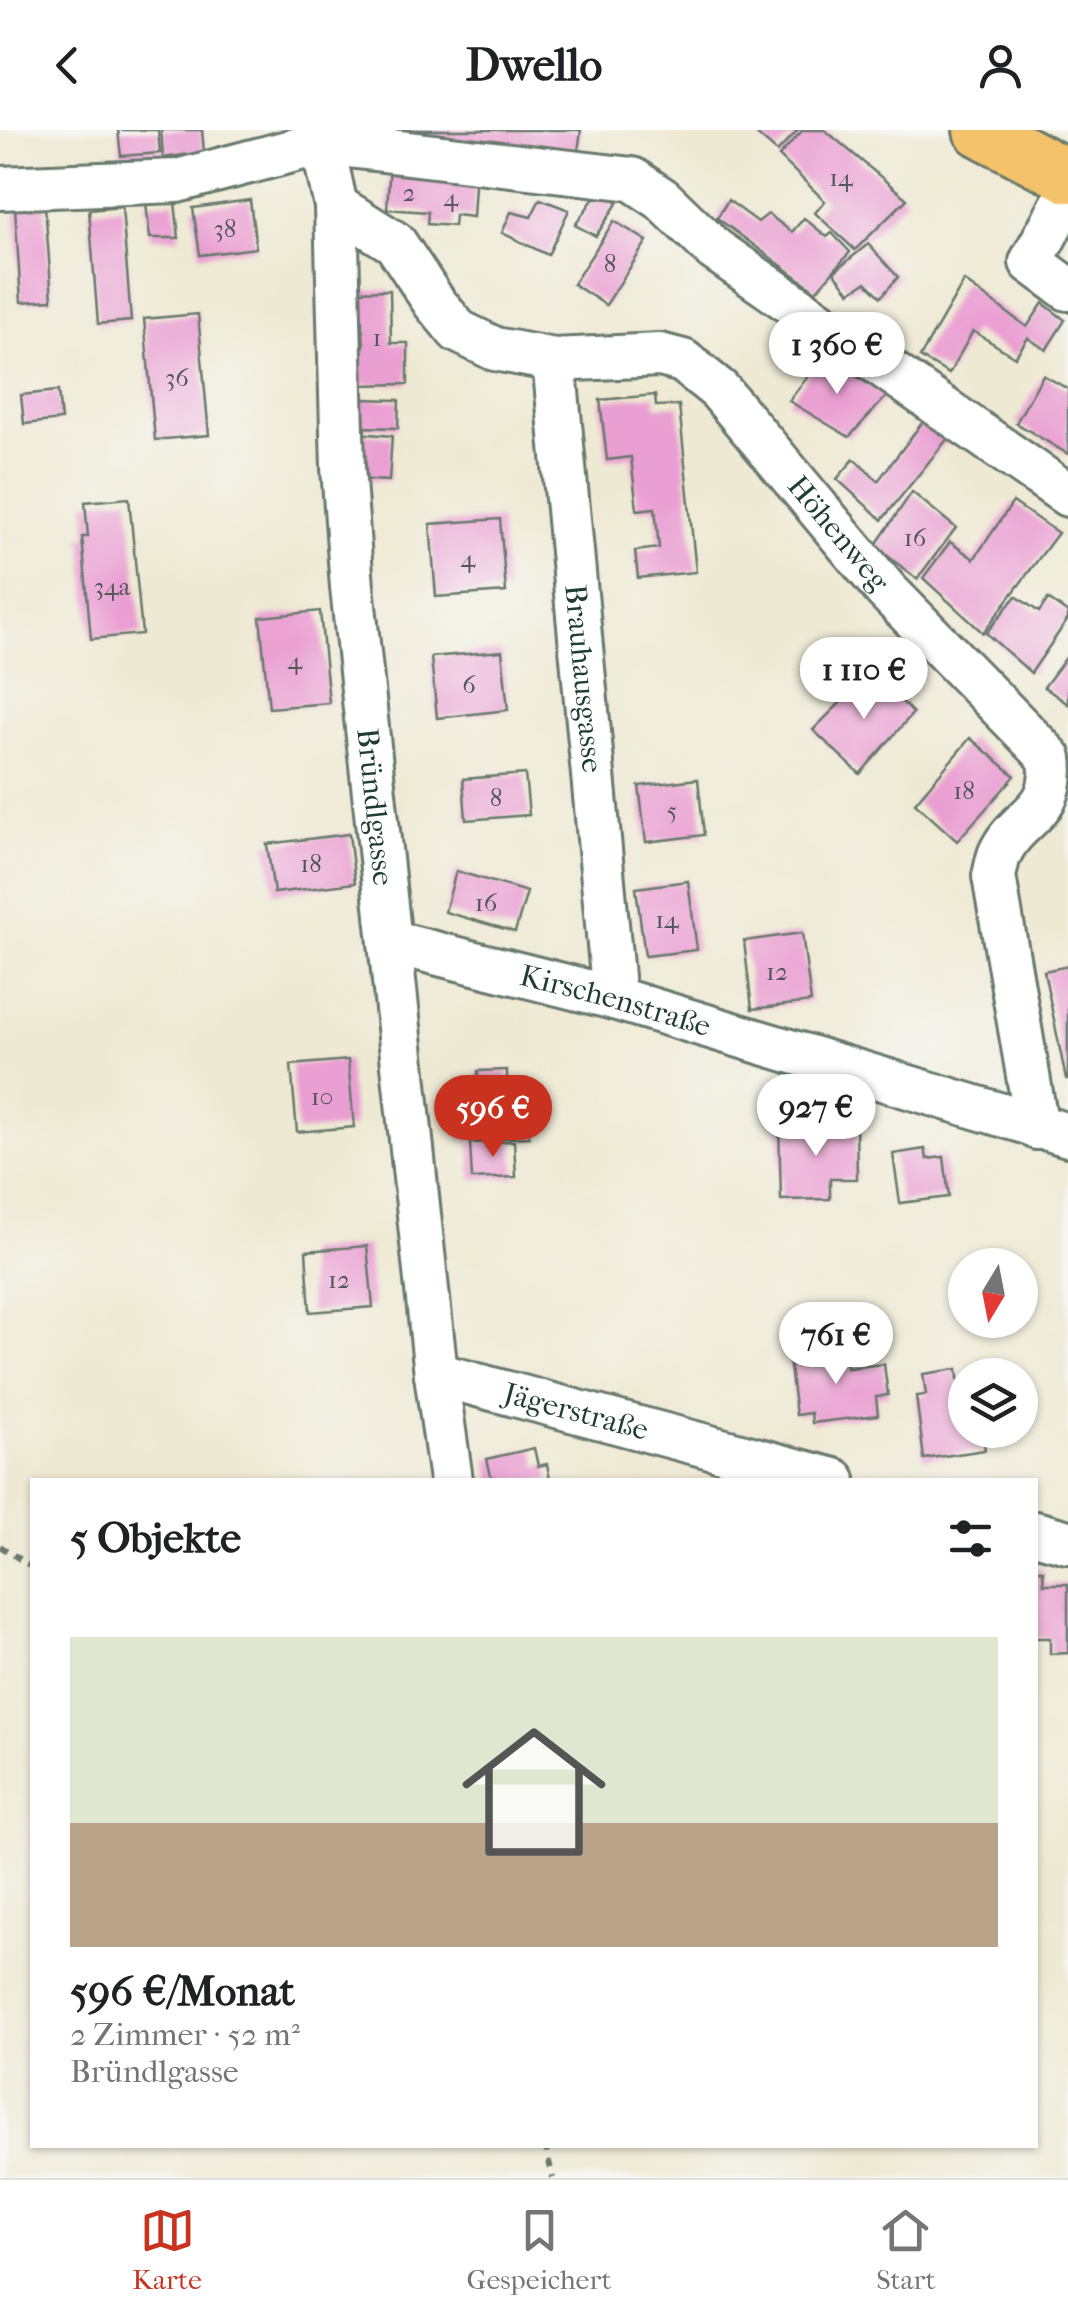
<!DOCTYPE html>
<html lang="de">
<head>
<meta charset="utf-8">
<style>
  body { margin:0; font-family:"IM FELL French Canon",serif; background:#f2f2f2; color:#202124; height:100vh; display:flex; flex-direction:column; font-size:38px; white-space:nowrap }
  * { box-sizing:border-box; margin:0 }
  p { font-size:32px; color:#757577 }
  .icon { flex:none; width:55px; height:55px; fill:none; stroke:currentColor; stroke-width:2; stroke-linecap:round; stroke-linejoin:round }
  .map { position:relative; flex:1; overflow:hidden }
  .sheet { position:absolute; left:30px; top:1348px; width:1008px; height:670px; display:flex; flex-direction:column; background:#fff; border-radius:0px; box-shadow:0 2px 8px #0004 }
  .sheet>* { flex:none }
  .needle { width:65px; rotate:190deg }
  .fabs { position:absolute; left:948px; top:1118px; display:grid; gap:20px }
  .fabs a { display:grid; place-items:center; width:90px; height:90px; border-radius:50%; background:#fff; box-shadow:0 2px 8px #0004; font-size:50px }
  .price { position:absolute; translate:-50% -85px; padding:0 22px; border-radius:35px; background:#fff; color:#222; font-size:32px; line-height:65px; filter:drop-shadow(0 2px 5px #0008) }
  .price::after { content:''; position:absolute; left:50%; top:60px; width:30px; height:22px; margin-left:-15px; background:inherit; clip-path:polygon(0 0,100% 0,50% 100%) }
  .price.on { background:#c8321e; color:#fff }
  ul { padding:0; list-style:none }
  li { display:grid; align-content:center; gap:20px; height:530px; padding:0 40px }
  li+li { border-top:2px solid #e0e0e0 }
  li span { display:grid; place-items:center; height:310px; border-radius:0px; color:#555 }
  li>.icon { margin-inline-start:auto }
  span .icon { width:180px; height:180px; fill:#fffc; stroke-width:1 }
  li b { font-size:42px }
  h2 { display:flex; justify-content:space-between; align-items:center; height:120px; padding:0 40px; font-size:42px }
  header { display:flex; justify-content:space-between; align-items:center; height:130px; padding:0 40px; background:#fff; font-size:45px; font-weight:700 }
  .tab-bar { display:flex; justify-content:space-around; align-items:center; height:140px; border-top:2px solid #e0e0e0; background:#fff; font-size:28px; color:#757577 }
  .tab-bar a { display:grid; justify-items:center; gap:5px }
  .tab-bar .on { color:#c8321e }
  .map>svg:first-child { display:block }
</style>
</head>
<body>
<header><svg class="icon" aria-label="back" viewBox="0 0 24 24"><path d="M15 5l-7 7 7 7"/></svg>Dwello<svg class="icon" aria-label="person" viewBox="0 0 24 24"><circle cx="12" cy="8" r="4"/><path d="M4 21q1-7 8-7t8 7"/></svg></header>
<div class="map">
<svg width="1068" height="2048" viewBox="0 0 1068 2048">
  <rect width="100%" height="100%" fill="#f6f6f2"/>
  <filter id="ink" filterUnits="userSpaceOnUse"><feTurbulence type="fractalNoise" baseFrequency=".01" numOctaves="2"/><feDisplacementMap in="SourceGraphic" scale="20" xChannelSelector="R" yChannelSelector="G"/><feConvolveMatrix kernelMatrix="1 2 1 2 8 2 1 2 1" color-interpolation-filters="sRGB"/></filter>
  <filter id="wash" filterUnits="userSpaceOnUse"><feTurbulence type="fractalNoise" baseFrequency=".0048" numOctaves="4" result="noise"/><feDisplacementMap in="SourceGraphic" scale="40" xChannelSelector="R" yChannelSelector="G"/><feGaussianBlur stdDeviation="2.25" result="paint"/><feColorMatrix in="noise" values="0 0 0 0 0 0 0 0 0 0 0 0 0 0 0 0 0 1.4 0 .05"/><feComposite in="paint" operator="in"/></filter>
  <g filter="url(#wash)">
    <rect width="100%" height="100%" fill="#eee9d3"/>
    <g id="blocks">
      <!-- building -->
      <g fill="#ea9fd2">
        <polygon points="118,0 158,0 160,23 121,26"/>
        <polygon points="161,0 202,0 204,22 163,28"/>
        <polygon points="356,0 581,0 577,29"/>
        <polygon points="752,0 798,0 777,22"/>
        <polygon points="803,0 825,0 907,69 855,120 815,83 825,71 779,26"/>
        <polygon points="390,34 476,39 473,87 455,85 454,96 427,94 428,82 387,79"/>
        <polygon points="601,58 618,72 596,106 575,95"/>
        <polygon points="540,69 569,80 548,125 502,103 511,82 531,87"/>
        <polygon points="250,70 256,118 200,125 193,78"/>
        <polygon points="728,70 758,92 768,84 792,102 804,88 827,107 832,103 850,122 816,161 717,88"/>
        <polygon points="175,72 179,108 150,108 146,73"/>
        <polygon points="45,75 52,170 21,172 15,77"/>
        <polygon points="122,77 131,191 98,194 89,80"/>
        <polygon points="614,91 647,111 606,175 573,154"/>
        <polygon points="868,114 898,147 881,167 866,152 850,162 834,142"/>
        <polygon points="964,151 1027,197 1043,173 1065,190 1046,220 1028,208 1015,227 973,201 949,244 920,227"/>
        <polygon points="390,160 391,213 408,213 408,254 358,255 358,216 364,216 363,201 354,201 353,161"/>
        <polygon points="198,184 209,305 155,310 144,189"/>
        <polygon points="824,225 887,266 849,307 789,271"/>
        <polygon points="1043,245 1068,259 1068,324 1016,293"/>
        <polygon points="58,261 61,290 24,294 21,265"/>
        <polygon points="655,265 656,276 679,275 696,442 638,448 635,421 659,418 655,378 637,380 631,327 607,330 600,270"/>
        <polygon points="358,269 399,270 398,298 357,297"/>
        <polygon points="925,289 949,307 882,390 837,349 854,329 878,351"/>
        <polygon points="357,303 392,306 389,351 355,349"/>
        <polygon points="912,362 956,398 917,449 875,416"/>
        <polygon points="129,368 142,504 91,509 82,407 88,407 85,372"/>
        <polygon points="1013,372 1058,403 983,503 923,448 950,412 974,429"/>
        <polygon points="500,389 506,462 436,467 430,394"/>
        <polygon points="1016,466 1039,482 1048,469 1068,483 1068,489 1031,543 986,503"/>
        <polygon points="320,481 329,573 269,578 260,487"/>
        <polygon points="502,521 508,580 437,588 431,527"/>
        <polygon points="1068,525 1068,574 1044,557"/>
        <polygon points="872,541 913,583 860,644 813,600"/>
        <polygon points="970,608 1015,646 957,711 915,673"/>
        <polygon points="525,644 529,685 466,690 463,649"/>
        <polygon points="698,649 704,705 646,712 639,656"/>
        <polygon points="349,704 355,753 274,763 267,714"/>
        <polygon points="456,741 527,762 515,802 445,782"/>
        <polygon points="688,751 697,820 645,826 636,758"/>
        <polygon points="802,803 811,872 752,879 744,811"/>
        <polygon points="1068,836 1068,949 1066,949 1044,841"/>
        <polygon points="348,930 354,997 297,1002 291,935"/>
        <polygon points="507,940 507,950 527,949 529,1007 462,1010 459,950 478,949 478,941"/>
        <polygon points="856,993 857,1049 830,1049 830,1069 781,1070 779,995"/>
        <polygon points="514,1011 516,1047 472,1049 470,1013"/>
        <polygon points="925,1019 927,1029 944,1027 949,1067 900,1073 893,1024"/>
        <polygon points="367,1116 373,1177 310,1182 306,1121"/>
        <polygon points="845,1221 847,1238 884,1234 888,1265 876,1267 878,1285 812,1293 811,1283 796,1285 789,1228"/>
        <polygon points="957,1239 959,1258 965,1257 965,1300 982,1300 985,1320 924,1329 916,1266 926,1265 923,1244"/>
        <polygon points="534,1318 538,1336 547,1334 550,1350 492,1350 487,1329"/>
        <polygon points="1035,1440 1043,1440 1044,1454 1068,1454 1068,1523 1050,1524 1050,1508 1035,1508"/>
      </g>
    </g>
  </g>
  <g filter="url(#ink)">
    <use href="#blocks" fill-opacity="0" stroke="#67796c" stroke-width="2.5"/>
    <g fill="none" stroke-linecap="round" stroke-linejoin="round">
      <defs>
        <g id="minor">
          <path id="s1" d="M322,0v13l14,63 7,262 9,119 84,787 15,106"/>
          <polyline points="0,58 177,51 322,13 632,49 662,69 714,119 1068,365"/>
          <polyline points="1068,64 1031,132 1068,159"/>
          <path id="s2" d="M336,76l59,37 39,59 24,29 37,18 59,11 106,-5 23,6 36,29 167,200 164,168c7,57 -31,55 -50,95 -3,7 -4,16 -6,23l43,252"/>
          <path id="s3" d="M554,230l60,638"/>
          <path id="s4" d="M391,812l223,56 454,137"/>
          <path id="s5" d="M436,1244l398,106"/>
          <polyline points="1035,1403 1068,1412"/>
        </g>
        <polyline id="major" points="980,0 1068,46"/>
      </defs>
      <!-- minor casing -->
      <use href="#minor" stroke="#67796c" stroke-width="48"/>
      <!-- major casing -->
      <use href="#major" stroke="#67796c" stroke-width="58"/>
      <!-- path -->
      <g stroke="#67796c" stroke-width="6" stroke-dasharray="8 8" stroke-linecap="butt">
        <polyline points="0,1416 32,1437"/>
        <polyline points="545,2015 553,2048"/>
      </g>
      <!-- minor -->
      <use href="#minor" stroke="#fff" stroke-width="42"/>
      <!-- major -->
      <use href="#major" stroke="#f4c26a" stroke-width="52"/>
    </g>
  </g>
  <g text-anchor="middle" stroke-width="10" stroke-linejoin="round" paint-order="stroke">
    <!-- number labels -->
    <g font-size="25" fill="#52565c">
      <text x="841" y="56">14</text>
      <text x="409" y="71">2</text>
      <text x="451" y="76">4</text>
      <text x="225" y="107">38</text>
      <text x="610" y="142">8</text>
      <text x="377" y="216">1</text>
      <text x="177" y="256">36</text>
      <text x="915" y="416">16</text>
      <text x="468" y="437">4</text>
      <text x="112" y="465">34a</text>
      <text x="295" y="539">4</text>
      <text x="469" y="563">6</text>
      <text x="964" y="669">18</text>
      <text x="496" y="676">8</text>
      <text x="672" y="689">5</text>
      <text x="311" y="742">18</text>
      <text x="486" y="781">16</text>
      <text x="667" y="798">14</text>
      <text x="777" y="850">12</text>
      <text x="322" y="975">10</text>
      <text x="339" y="1158">12</text>
    </g>
    <!-- street labels -->
    <g font-size="30" fill="#1f3d34" stroke="#f6f6f2">
      <text dy="10" stroke="none"><textPath href="#s2" startOffset="642">Höhenweg</textPath></text>
      <text dy="10" stroke="none"><textPath href="#s3" startOffset="320">Brauhausgasse</textPath></text>
      <text dy="10" stroke="none"><textPath href="#s1" startOffset="680">Bründlgasse</textPath></text>
      <text dy="10" stroke="none"><textPath href="#s4" startOffset="232">Kirschenstraße</textPath></text>
      <text dy="10" stroke="none"><textPath href="#s5" startOffset="145">Jägerstraße</textPath></text>
    </g>
  </g>
</svg>
<div class="fabs">
<a><svg class="needle" viewBox="-14 -14 28 28"><path d="M0-13l5 13h-10z" fill="#e53935"/><path d="M0 13l5-13h-10z" fill="#757577"/></svg></a>
<a><svg class="icon" aria-label="layers" viewBox="0 0 24 24"><path d="M12 4l9 5-9 5-9-5zM3 14l9 5 9-5"/></svg></a>
</div>
<b class="price" style="left:837px;top:267px">1 360 €</b>
<b class="price" style="left:864px;top:592px">1 110 €</b>
<b class="price" style="left:816px;top:1029px">927 €</b>
<b class="price on" style="left:493px;top:1030px">596 €</b>
<b class="price" style="left:836px;top:1257px">761 €</b>
<section class="sheet">
<h2>5 Objekte<svg class="icon" aria-label="filters" viewBox="0 0 24 24"><path d="M4 7h16M4 17h16"/><circle cx="9" cy="7" r="2"/><circle cx="15" cy="17" r="2"/></svg></h2>
<ul>
<li><span style="background:linear-gradient(#dfe7d0 60%,#b9a48a 0)"><svg class="icon" aria-label="home" viewBox="0 0 24 24"><path d="M3 11l9-7 9 7M6 9v11h12V9"/></svg></span><div><b>596 €/Monat</b><p>2 Zimmer · 52 m²</p><p>Bründlgasse</p></div></li>
</ul>
</section>
</div>
<nav class="tab-bar">
<a class="on"><svg class="icon" aria-label="map" viewBox="0 0 24 24"><path d="M3 6l6-2 6 2 6-2v14l-6 2-6-2-6 2zM9 4v14M15 6v14"/></svg>Karte</a>
<a><svg class="icon" aria-label="saved" viewBox="0 0 24 24"><path d="M7 4h10v16l-5-4-5 4z"/></svg>Gespeichert</a>
<a><svg class="icon" aria-label="home" viewBox="0 0 24 24"><path d="M3 11l9-7 9 7M6 9v11h12V9"/></svg>Start</a>
</nav>
</body>
</html>
